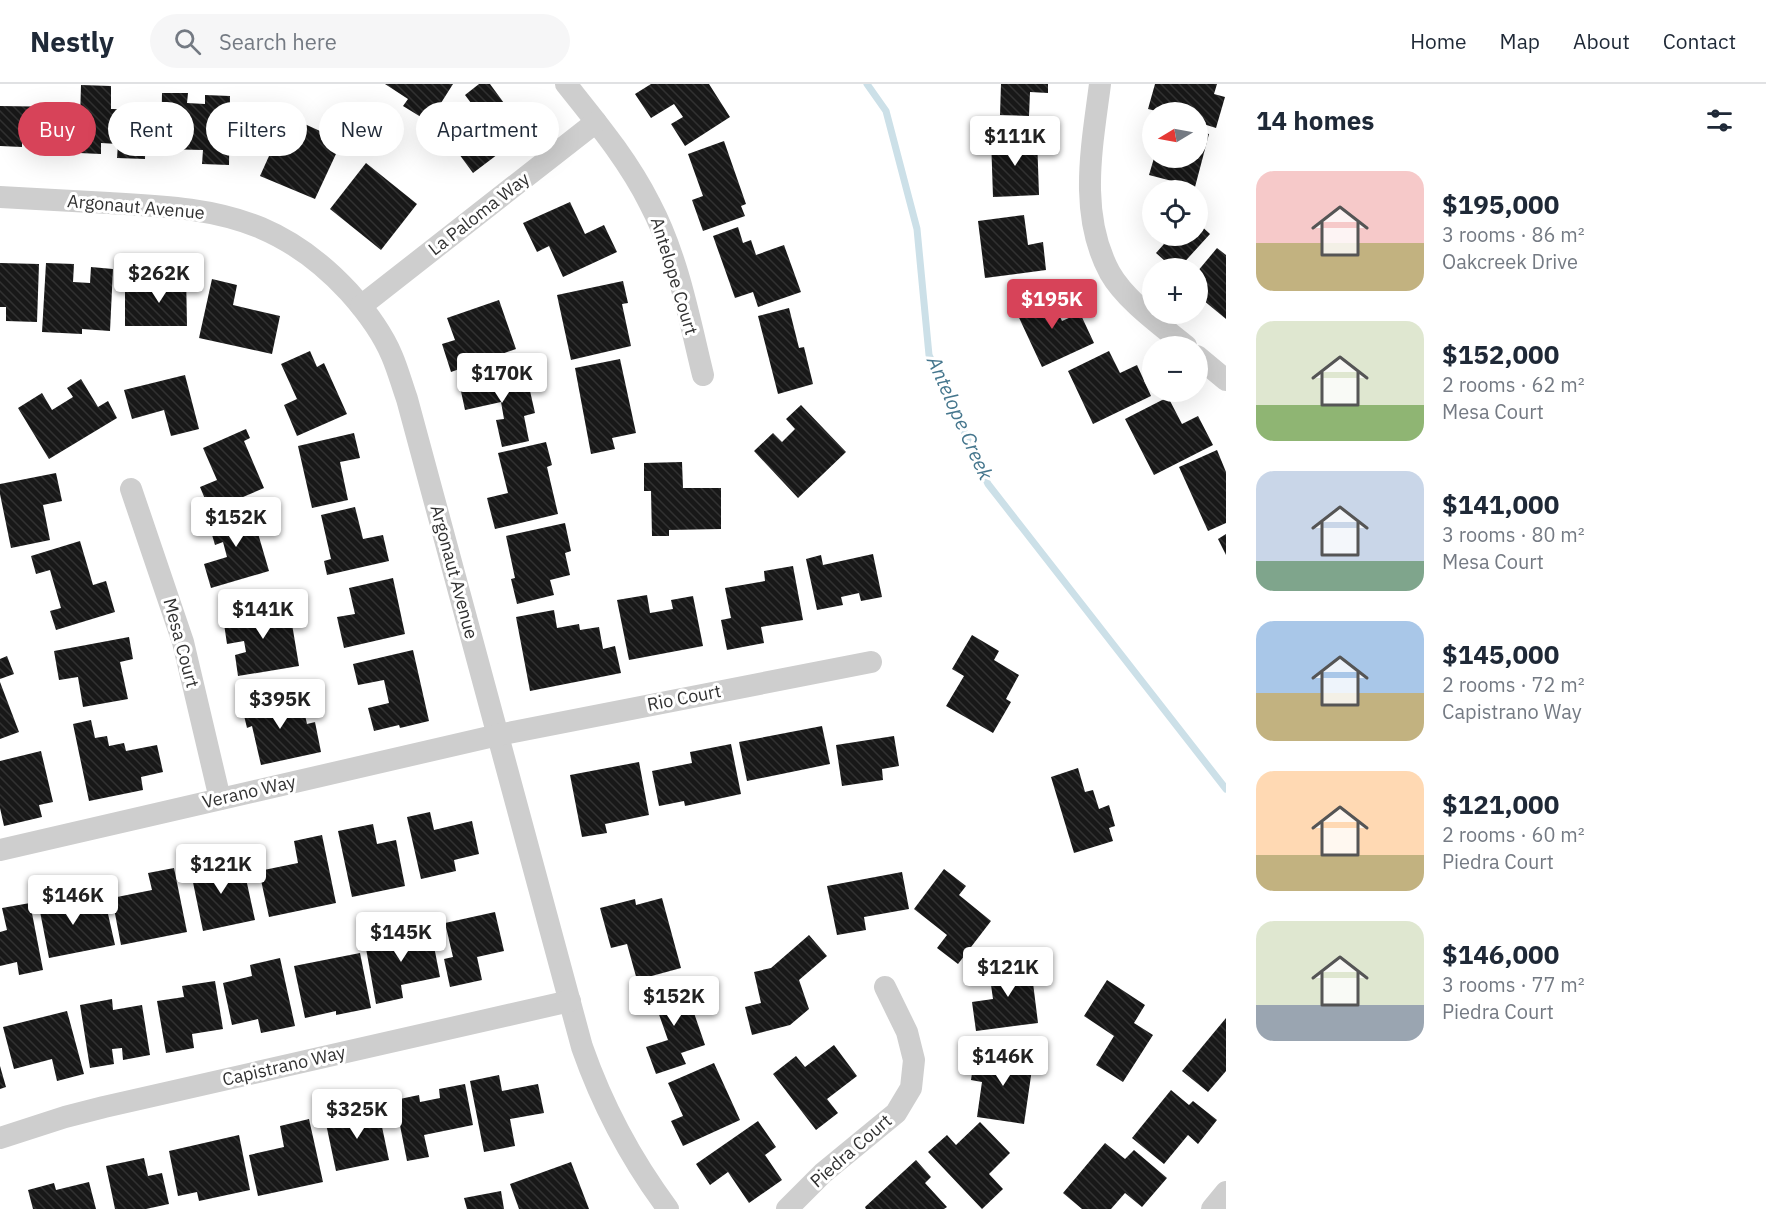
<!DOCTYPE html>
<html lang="en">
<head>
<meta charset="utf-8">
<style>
  body { margin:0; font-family:"IBM Plex Sans",sans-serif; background:#f6f6f7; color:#1f2937; height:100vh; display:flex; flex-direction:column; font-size:22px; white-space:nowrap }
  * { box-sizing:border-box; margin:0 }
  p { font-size:20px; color:#747a83 }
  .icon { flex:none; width:33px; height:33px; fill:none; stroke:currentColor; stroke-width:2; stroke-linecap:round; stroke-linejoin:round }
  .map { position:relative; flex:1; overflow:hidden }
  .details { display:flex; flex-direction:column; background:#fff; width:540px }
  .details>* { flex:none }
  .guide { position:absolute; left:18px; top:18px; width:570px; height:54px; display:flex; gap:12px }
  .needle { width:39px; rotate:260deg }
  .controls { position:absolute; left:1142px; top:18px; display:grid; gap:12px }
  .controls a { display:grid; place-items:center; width:66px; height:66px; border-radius:50%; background:#fff; box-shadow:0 6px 24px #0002; font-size:30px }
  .price { position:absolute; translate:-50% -51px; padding:0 14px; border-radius:6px; background:#fff; color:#222; font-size:20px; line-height:39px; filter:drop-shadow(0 2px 3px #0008) }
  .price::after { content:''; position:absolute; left:50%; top:36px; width:18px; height:14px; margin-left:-9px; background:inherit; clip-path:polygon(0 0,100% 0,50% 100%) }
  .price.active { background:#d74359; color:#fff }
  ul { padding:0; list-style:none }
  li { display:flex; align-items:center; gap:18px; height:150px; padding:0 30px }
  li span { display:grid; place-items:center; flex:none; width:168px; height:120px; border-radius:18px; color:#555 }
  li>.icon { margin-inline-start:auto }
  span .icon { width:72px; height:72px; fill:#fffc; stroke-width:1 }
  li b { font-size:26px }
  h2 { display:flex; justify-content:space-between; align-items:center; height:72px; padding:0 30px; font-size:26px }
  .chip { padding:0 21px; border-radius:27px; background:#fff; box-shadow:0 6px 24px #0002; font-size:21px; line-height:54px }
  .chip.active { background:#d74359; color:#fff }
  header { display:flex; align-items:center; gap:36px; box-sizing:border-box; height:84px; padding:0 30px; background:#fff; border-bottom:2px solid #e0e1e3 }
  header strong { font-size:28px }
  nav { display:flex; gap:33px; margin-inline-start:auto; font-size:21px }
  .search { width:420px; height:54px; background:#f6f6f7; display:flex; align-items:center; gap:15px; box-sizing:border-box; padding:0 21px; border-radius:33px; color:#747a83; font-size:22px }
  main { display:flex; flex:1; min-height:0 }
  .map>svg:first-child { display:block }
</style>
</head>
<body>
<header>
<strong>Nestly</strong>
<div class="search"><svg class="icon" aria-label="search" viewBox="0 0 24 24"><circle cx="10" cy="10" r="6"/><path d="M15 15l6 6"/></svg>Search here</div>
<nav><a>Home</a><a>Map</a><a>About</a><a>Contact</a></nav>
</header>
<main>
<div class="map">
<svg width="1226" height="1125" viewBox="0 0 1226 1125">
  <defs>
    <pattern id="building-back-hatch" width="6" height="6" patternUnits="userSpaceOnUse" patternTransform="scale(1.5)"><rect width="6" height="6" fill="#181818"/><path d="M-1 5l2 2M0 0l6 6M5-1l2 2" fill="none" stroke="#313131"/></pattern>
  </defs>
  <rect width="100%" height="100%" fill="#fff"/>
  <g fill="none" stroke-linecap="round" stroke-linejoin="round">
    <!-- stream -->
    <polyline stroke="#cce0e8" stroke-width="7" points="867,0 886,27 917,145 929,271 988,400 1226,705"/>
  </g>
  <!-- building -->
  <g fill="url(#building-back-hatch)">
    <polygon points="385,0 453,0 429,38 403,22 408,15"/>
    <polygon points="479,0 490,0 526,49 473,89 445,51 477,27 465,11"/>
    <polygon points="651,0 709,0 730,33 685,62 671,40 683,33 674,20 651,34 635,10"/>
    <polygon points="1001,0 1048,0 1048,9 1030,8 1029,32 1000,31"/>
    <polygon points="1155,0 1217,0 1214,10 1225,13 1216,44 1197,38 1197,28 1160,28 1148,25"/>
    <polygon points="81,1 111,2 111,25 124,25 123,40 146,41 145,75 117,74 118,60 101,59 101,70 79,69"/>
    <polygon points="162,9 188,9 187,19 205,20 205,11 230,12 229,81 202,80 203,66 161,65"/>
    <polygon points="0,22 70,23 69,69 40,69 40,58 22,58 22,63 0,62"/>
    <polygon points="287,32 342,57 315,115 260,92"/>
    <polygon points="1151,45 1152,45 1152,67 1146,65"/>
    <polygon points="1197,47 1209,50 1195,103 1149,91 1154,74 1197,74"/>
    <polygon points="1037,53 1039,111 993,113 991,54"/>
    <polygon points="724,57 746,120 741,122 745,132 703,147 692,116 703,112 688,70"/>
    <polygon points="366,79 417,120 381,166 330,125"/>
    <polygon points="570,118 585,150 604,141 617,168 563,193 549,162 537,168 523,139"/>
    <polygon points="1024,131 1028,161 1043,158 1046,186 985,194 978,137"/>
    <polygon points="1197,138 1210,150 1179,184 1173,184 1156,169 1164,160 1155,152 1197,152"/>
    <polygon points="738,143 743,159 751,156 756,171 784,161 801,208 758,223 753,208 735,214 713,152"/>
    <polygon points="1217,164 1226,171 1226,235 1197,211 1197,188"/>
    <polygon points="0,179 39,180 37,238 6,237 6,223 0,223"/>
    <polygon points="46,179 74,180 73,198 90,199 91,183 113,185 110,247 82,245 82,250 42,248"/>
    <polygon points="161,189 186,189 187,242 125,242 125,206 161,206"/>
    <polygon points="212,195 237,201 233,221 280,232 272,270 199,254"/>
    <polygon points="623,197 628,219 622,220 631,262 571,276 557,211"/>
    <polygon points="1049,209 1062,237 1080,229 1094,259 1042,283 1015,225"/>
    <polygon points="499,216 516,265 451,288 442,260 455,256 447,234"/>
    <polygon points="789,224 799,264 804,263 813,300 778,310 758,232"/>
    <polygon points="310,267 317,283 324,279 347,330 297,352 284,321 297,315 281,280"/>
    <polygon points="1109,267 1120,289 1137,281 1151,312 1093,340 1068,287"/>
    <polygon points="620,275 636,349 612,354 615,365 591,370 575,284"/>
    <polygon points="506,287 510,302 528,298 535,329 524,332 529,357 502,363 496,336 504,335 501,318 465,326 459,298"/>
    <polygon points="185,291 199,345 171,352 164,326 132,335 124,306"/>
    <polygon points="81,295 98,323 108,317 117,334 49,375 18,324 42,309 52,326 73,313 67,304"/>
    <polygon points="1168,313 1182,340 1198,332 1213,361 1154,391 1125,335"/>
    <polygon points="801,321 846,368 798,414 754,367 773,349 782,358 795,345 786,335"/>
    <polygon points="246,345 250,354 244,357 264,404 210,427 200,403 217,396 203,364"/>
    <polygon points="354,349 360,374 340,378 348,416 312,424 298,362"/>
    <polygon points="546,358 552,381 547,383 558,430 495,445 487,414 508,409 498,369"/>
    <polygon points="1217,366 1226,388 1226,439 1208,447 1179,383"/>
    <polygon points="682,378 683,404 721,404 721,445 669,446 669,452 652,452 651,407 644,407 644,379"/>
    <polygon points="56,389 62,417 43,421 50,456 11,464 0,410 0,400"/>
    <polygon points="250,422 269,487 211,504 204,480 227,473 223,458 215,461 207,434"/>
    <polygon points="355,423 363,455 383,451 389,477 327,491 324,477 331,475 321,431"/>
    <polygon points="565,439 571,467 565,469 570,491 550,496 554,511 517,520 511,495 515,494 506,452"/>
    <polygon points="1226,450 1226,471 1218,455"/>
    <polygon points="80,457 93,501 106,497 115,528 56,546 50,527 61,524 50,486 36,490 31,472"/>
    <polygon points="873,470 882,513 861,517 859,509 841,513 843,521 817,526 806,475 821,471 823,481"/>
    <polygon points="793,482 803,536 761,543 764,559 727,566 721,536 731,534 725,504 765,497 764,487"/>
    <polygon points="393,494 405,550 344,564 337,533 355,530 349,504"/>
    <polygon points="647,511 650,529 673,525 671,516 693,512 703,562 629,576 617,516"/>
    <polygon points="289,522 299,582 238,592 235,571 246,568 244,557 227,560 223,533"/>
    <polygon points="554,526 557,544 579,540 580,546 599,543 603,565 615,562 621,589 530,607 516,533"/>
    <polygon points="972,551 999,567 994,576 1019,591 1006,615 1011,618 993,649 946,622 964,592 952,585"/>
    <polygon points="129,553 133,575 120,578 128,615 83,623 78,593 59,596 54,567"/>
    <polygon points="413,566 429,637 400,644 399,641 374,647 368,624 389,619 384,596 358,601 353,580"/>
    <polygon points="7,572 14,590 0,595 0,575"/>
    <polygon points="0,598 19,648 0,655"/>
    <polygon points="279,610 281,623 302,618 307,640 315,638 321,668 261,681 252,642 247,644 241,619"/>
    <polygon points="91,636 95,654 107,652 109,662 124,659 126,667 157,661 163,688 141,693 143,706 89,717 73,640"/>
    <polygon points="822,642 830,680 747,697 739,658"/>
    <polygon points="894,652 899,682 882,685 883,696 842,702 836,661"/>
    <polygon points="731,660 741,710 685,722 684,717 659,722 652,687 692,679 690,668"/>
    <polygon points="41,667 53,718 39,721 42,733 4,742 0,724 0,677"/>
    <polygon points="639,678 649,731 605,740 607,749 582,753 570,691"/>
    <polygon points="1078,684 1085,708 1093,706 1099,725 1109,721 1115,742 1109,744 1113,757 1074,769 1051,693"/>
    <polygon points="430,728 434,746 472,737 479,770 454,776 456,787 421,795 407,733"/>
    <polygon points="373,740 377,760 396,756 405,802 352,813 338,747"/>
    <polygon points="322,751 336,819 269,833 259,787 298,779 294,757"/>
    <polygon points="216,773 218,786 243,781 255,836 203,847 189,779"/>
    <polygon points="174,784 187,848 121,861 112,814 152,806 148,789"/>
    <polygon points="944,785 966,802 959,811 991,837 958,880 937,864 947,851 914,825"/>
    <polygon points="902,788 909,825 864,833 866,846 837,851 827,802"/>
    <polygon points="64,806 68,828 106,821 115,861 49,874 37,812"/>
    <polygon points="662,814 681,884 637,896 627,860 611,864 600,824 635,815 636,821"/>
    <polygon points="30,819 43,886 19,891 17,878 0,882 0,848 7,846 2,824"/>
    <polygon points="495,828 504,867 477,873 482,896 450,903 444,875 453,873 445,839"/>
    <polygon points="430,842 440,893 401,901 403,914 376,920 365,859 409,851 409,846"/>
    <polygon points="809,851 827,872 799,896 809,925 790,941 752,951 745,923 761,919 754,888 771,884"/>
    <polygon points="360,869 371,924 336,931 336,927 305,934 294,882"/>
    <polygon points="280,874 295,942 261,949 258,935 232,941 223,899 252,892 250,881"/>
    <polygon points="1030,875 1038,939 976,947 972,918 993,915 988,880"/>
    <polygon points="682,894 705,961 681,969 686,980 656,990 646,963 668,956 650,905"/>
    <polygon points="1107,896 1145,921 1134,939 1153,951 1123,998 1096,981 1114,952 1084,932"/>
    <polygon points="215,897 223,945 192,950 194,964 166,969 157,917 184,913 182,902"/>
    <polygon points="112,915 113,926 142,921 150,971 123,976 122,964 112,965 114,980 90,984 80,921"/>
    <polygon points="67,927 84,990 57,997 52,975 14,985 3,943"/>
    <polygon points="1226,934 1226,987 1208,1008 1182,987"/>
    <polygon points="834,961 857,992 827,1015 838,1029 816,1046 773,990 796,972 805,983"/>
    <polygon points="975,969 1033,978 1024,1040 977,1033 982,998 971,996"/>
    <polygon points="714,979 740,1036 683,1062 671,1037 683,1032 668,999"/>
    <polygon points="0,982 6,1003 0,1005"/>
    <polygon points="499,991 502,1007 538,1000 544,1029 510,1035 515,1062 484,1068 470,997"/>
    <polygon points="465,1000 473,1041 424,1051 429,1073 407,1077 395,1016 419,1011 420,1018 440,1014 439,1005"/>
    <polygon points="1171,1006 1189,1021 1193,1017 1217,1036 1198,1060 1188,1051 1164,1080 1132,1054"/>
    <polygon points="378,1024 389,1076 336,1087 325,1035"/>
    <polygon points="309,1035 323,1098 258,1112 249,1071 284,1063 280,1042"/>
    <polygon points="758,1037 776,1063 765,1071 782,1096 749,1119 728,1088 710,1101 696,1080"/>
    <polygon points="980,1038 1010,1069 989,1090 1003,1105 982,1125 928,1068 947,1051 956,1061"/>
    <polygon points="239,1051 250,1106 199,1117 197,1108 178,1112 169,1067"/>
    <polygon points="1105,1059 1125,1075 1134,1066 1167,1094 1142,1123 1125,1109 1111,1125 1082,1125 1063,1109"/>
    <polygon points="144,1074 148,1092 162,1089 169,1120 146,1125 115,1125 106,1082"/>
    <polygon points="916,1076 931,1093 925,1099 947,1123 944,1125 866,1125 865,1123"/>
    <polygon points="571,1078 589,1125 519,1125 510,1100"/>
    <polygon points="89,1098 96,1125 33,1125 28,1106 54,1099 56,1106"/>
    <polygon points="501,1107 504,1125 467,1125 464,1114"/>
  </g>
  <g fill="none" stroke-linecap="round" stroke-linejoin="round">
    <!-- minor -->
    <g stroke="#cecece" stroke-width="22">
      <path d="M566,0c31,39 62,76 84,120 28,53 39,114 53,171"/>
      <path d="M1100,0c-8,63 -22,130 10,189 16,28 52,53 76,73"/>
      <path d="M0,113c36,2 73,4 109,6 52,3 104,5 152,25 33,14 64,38 88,64 17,19 33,40 43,64 6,14 10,29 15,43l175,648c21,60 48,111 86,162"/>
      <polyline points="361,222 596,38"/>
      <polyline points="1197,272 1226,296"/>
      <polyline points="131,405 183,558 220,715"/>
      <polyline points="0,766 498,651 871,578"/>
      <polyline points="0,1054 65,1033 104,1023 570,917"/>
      <polyline points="787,1125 823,1089 896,1029 911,1004 914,976 907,948 885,903"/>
      <polyline points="1212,1125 1226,1108"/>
    </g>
  </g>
  <g text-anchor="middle" stroke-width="6" stroke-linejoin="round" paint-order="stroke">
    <!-- street labels -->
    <g font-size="18" fill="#313131" stroke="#fff">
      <text transform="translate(136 123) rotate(5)" y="6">Argonaut Avenue</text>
      <text transform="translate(479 130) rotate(-38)" y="6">La Paloma Way</text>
      <text transform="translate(674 192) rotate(73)" y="6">Antelope Court</text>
      <text transform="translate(454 488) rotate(75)" y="6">Argonaut Avenue</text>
      <text transform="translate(181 559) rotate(75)" y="6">Mesa Court</text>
      <text transform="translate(684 614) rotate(-11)" y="6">Rio Court</text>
      <text transform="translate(249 708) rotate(-13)" y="6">Verano Way</text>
      <text transform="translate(284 982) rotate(-13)" y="6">Capistrano Way</text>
      <text transform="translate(851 1067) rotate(-41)" y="6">Piedra Court</text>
    </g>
    <!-- water labels -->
    <g font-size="20" font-style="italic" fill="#45768d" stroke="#fff">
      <text transform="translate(960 334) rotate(66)" y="7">Antelope Creek</text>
    </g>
  </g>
</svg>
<div class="controls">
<a><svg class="needle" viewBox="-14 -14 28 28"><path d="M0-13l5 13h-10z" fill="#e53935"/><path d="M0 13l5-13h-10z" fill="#747a83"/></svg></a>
<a><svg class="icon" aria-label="locate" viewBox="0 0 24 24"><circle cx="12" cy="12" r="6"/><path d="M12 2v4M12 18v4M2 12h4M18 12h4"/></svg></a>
<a>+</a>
<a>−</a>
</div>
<b class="price" style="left:1015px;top:83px">$111K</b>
<b class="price" style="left:159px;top:220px">$262K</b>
<b class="price active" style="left:1052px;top:246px">$195K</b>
<b class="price" style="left:502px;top:320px">$170K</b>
<b class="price" style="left:236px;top:464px">$152K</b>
<b class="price" style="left:263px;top:556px">$141K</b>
<b class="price" style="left:280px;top:646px">$395K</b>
<b class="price" style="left:221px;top:811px">$121K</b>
<b class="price" style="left:73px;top:842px">$146K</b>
<b class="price" style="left:401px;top:879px">$145K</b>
<b class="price" style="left:1008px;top:914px">$121K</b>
<b class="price" style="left:674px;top:943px">$152K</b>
<b class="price" style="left:1003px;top:1003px">$146K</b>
<b class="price" style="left:357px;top:1056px">$325K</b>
<div class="guide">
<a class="chip active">Buy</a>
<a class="chip">Rent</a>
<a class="chip">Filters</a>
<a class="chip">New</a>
<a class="chip">Apartment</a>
</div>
</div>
<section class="details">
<h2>14 homes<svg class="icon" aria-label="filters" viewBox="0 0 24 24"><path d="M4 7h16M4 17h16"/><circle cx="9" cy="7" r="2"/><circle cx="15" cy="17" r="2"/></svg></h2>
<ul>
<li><span style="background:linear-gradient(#f6c9c9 60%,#c2b280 0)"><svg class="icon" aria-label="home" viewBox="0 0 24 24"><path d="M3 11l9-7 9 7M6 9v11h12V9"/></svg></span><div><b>$195,000</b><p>3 rooms · 86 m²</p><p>Oakcreek Drive</p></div></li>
<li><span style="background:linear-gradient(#dfe7d0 70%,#8fb573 0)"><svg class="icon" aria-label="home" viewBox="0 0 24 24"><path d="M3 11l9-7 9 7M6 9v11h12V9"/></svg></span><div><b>$152,000</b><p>2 rooms · 62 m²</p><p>Mesa Court</p></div></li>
<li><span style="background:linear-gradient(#c9d6e8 75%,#7fa58c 0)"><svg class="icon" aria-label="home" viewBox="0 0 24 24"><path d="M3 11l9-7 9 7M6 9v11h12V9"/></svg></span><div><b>$141,000</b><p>3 rooms · 80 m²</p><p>Mesa Court</p></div></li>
<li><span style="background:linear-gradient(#a9c7e8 60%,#c2b280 0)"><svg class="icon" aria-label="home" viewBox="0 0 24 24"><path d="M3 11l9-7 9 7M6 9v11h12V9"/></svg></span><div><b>$145,000</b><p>2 rooms · 72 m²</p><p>Capistrano Way</p></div></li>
<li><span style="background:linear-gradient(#ffd9b3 70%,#c2b280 0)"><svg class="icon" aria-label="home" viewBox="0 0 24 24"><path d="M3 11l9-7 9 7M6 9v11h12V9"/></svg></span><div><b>$121,000</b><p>2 rooms · 60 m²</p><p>Piedra Court</p></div></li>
<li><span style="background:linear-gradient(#dfe7d0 70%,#9aa5b1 0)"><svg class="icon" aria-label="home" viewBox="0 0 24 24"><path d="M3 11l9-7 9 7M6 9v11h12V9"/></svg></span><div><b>$146,000</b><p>3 rooms · 77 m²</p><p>Piedra Court</p></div></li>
</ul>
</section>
</main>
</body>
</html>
